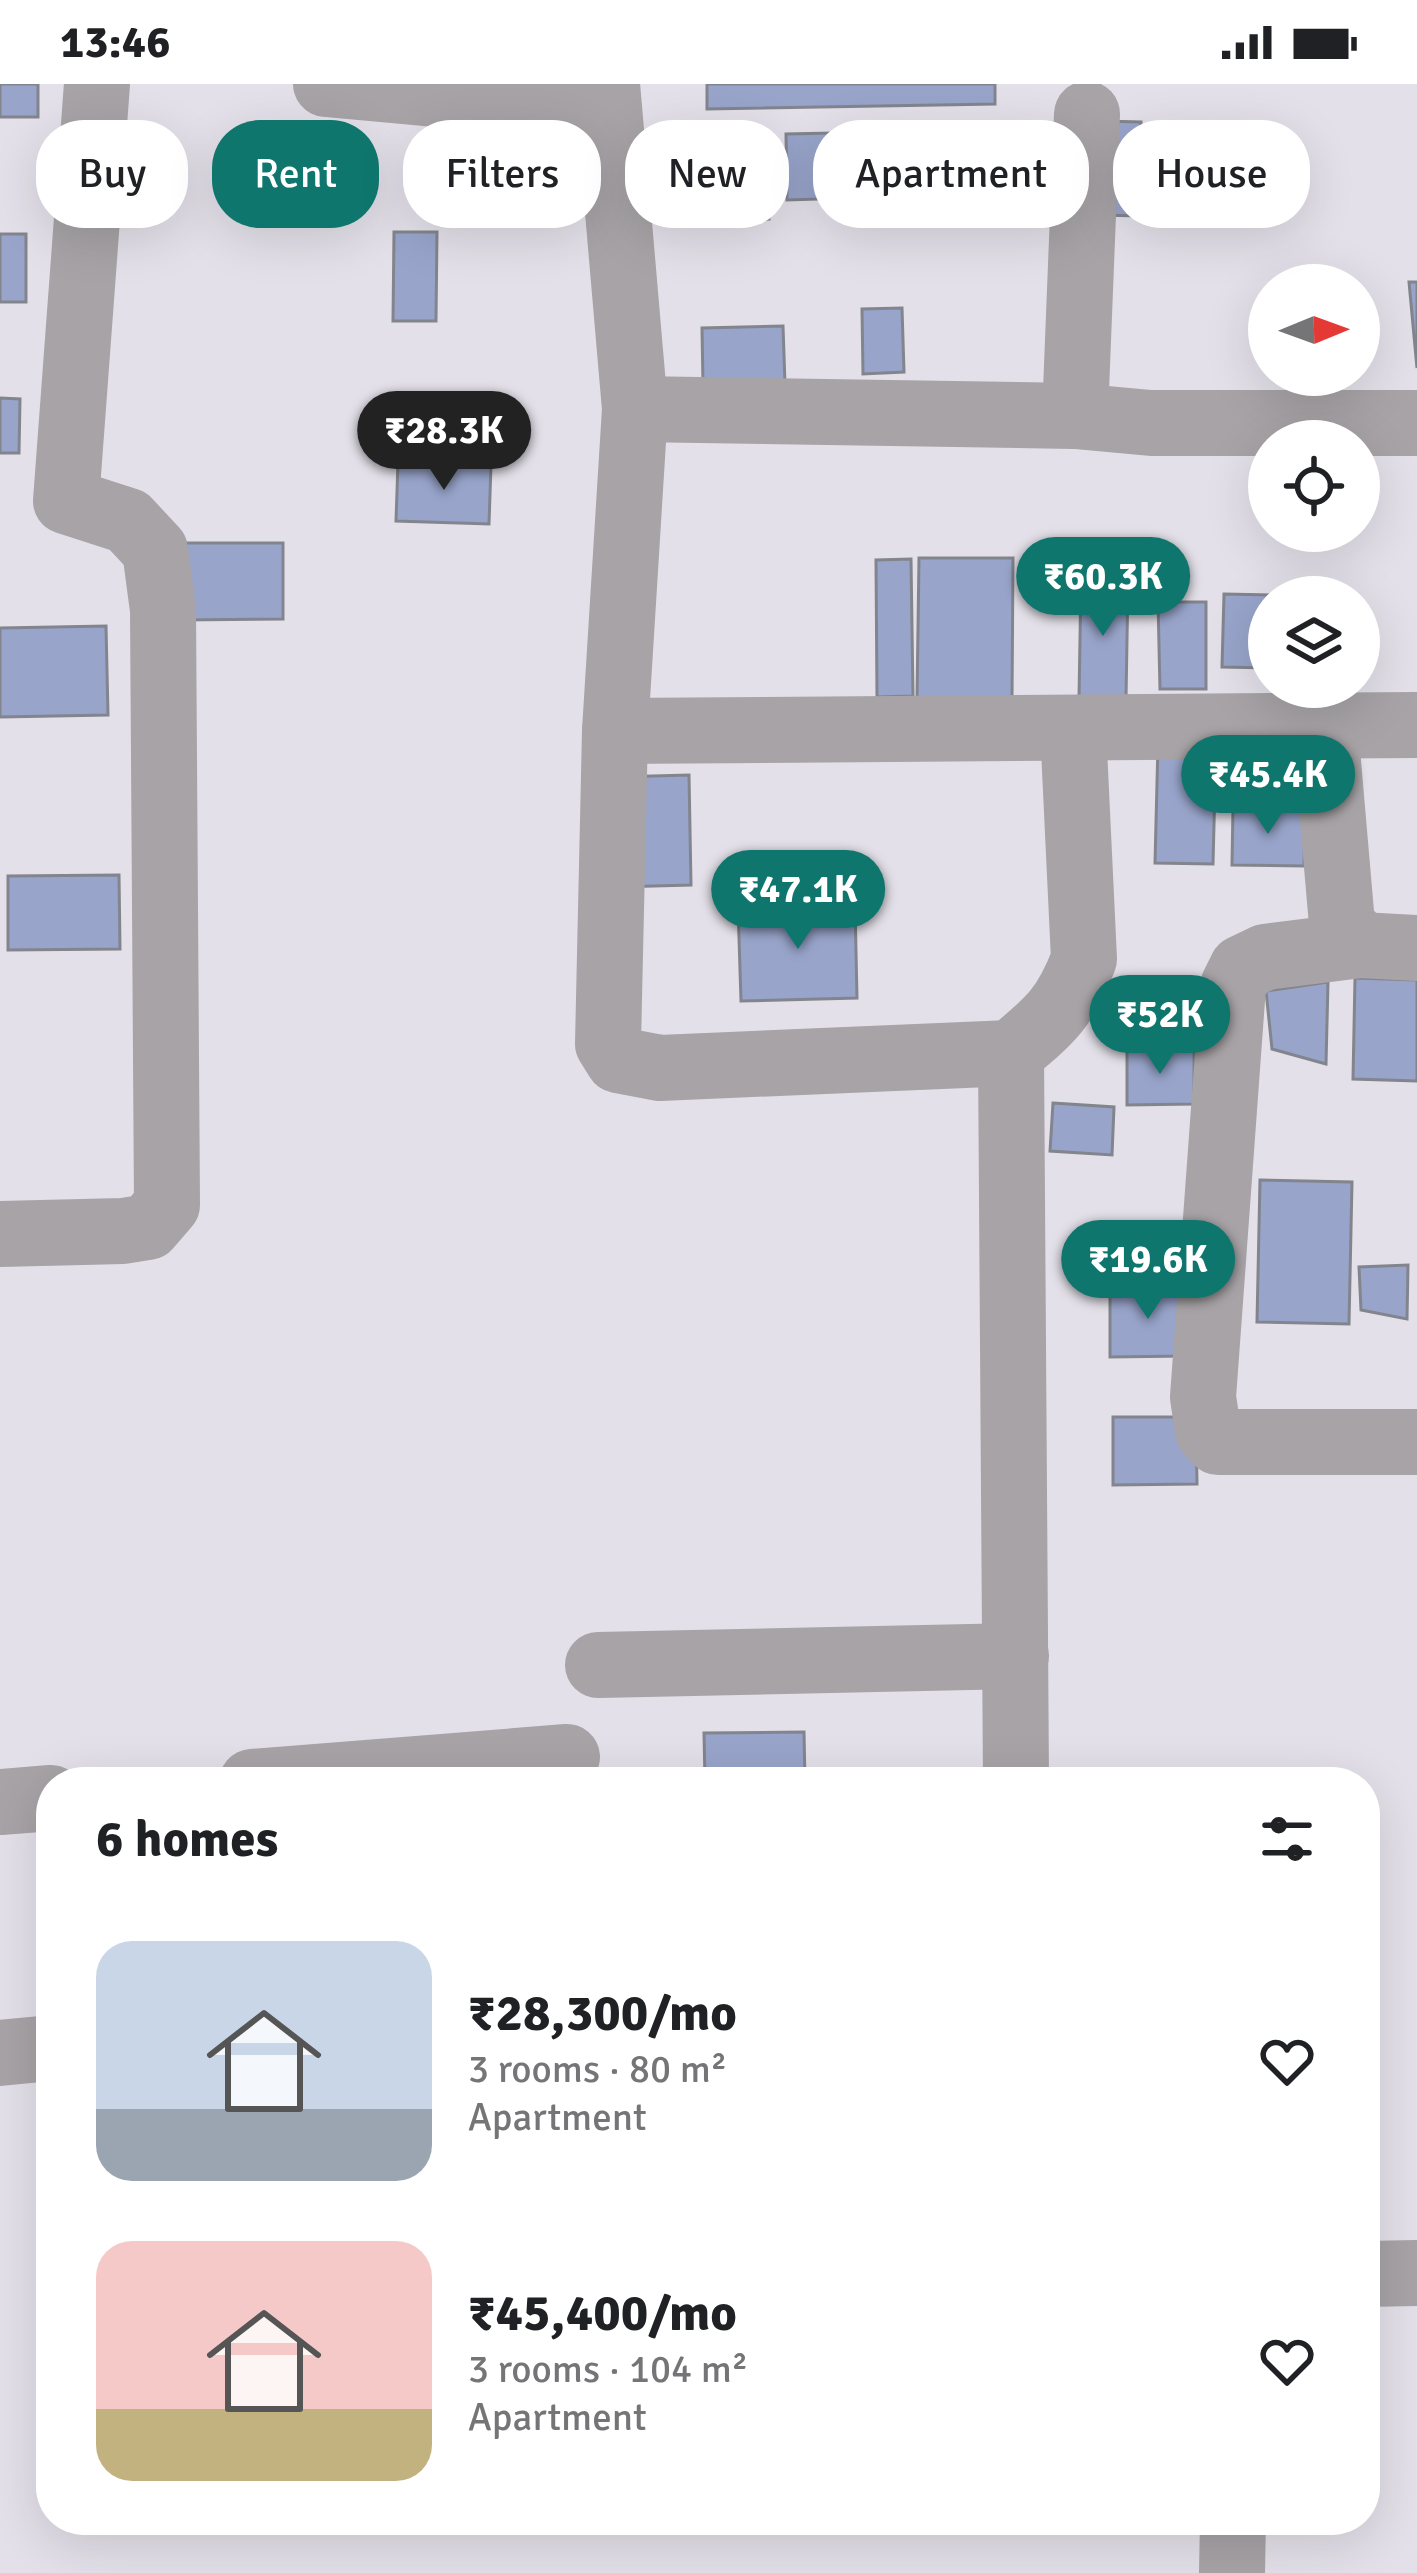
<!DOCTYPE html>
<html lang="en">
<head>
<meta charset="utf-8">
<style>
  body { margin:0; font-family:Signika,sans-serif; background:#f2f2f2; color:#202124; height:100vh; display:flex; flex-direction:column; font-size:45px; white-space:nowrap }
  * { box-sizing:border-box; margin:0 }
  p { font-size:39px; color:#757577 }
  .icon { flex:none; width:66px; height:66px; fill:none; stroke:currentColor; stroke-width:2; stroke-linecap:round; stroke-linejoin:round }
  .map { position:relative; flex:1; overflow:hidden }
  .drawer { position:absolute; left:36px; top:1683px; width:1344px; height:768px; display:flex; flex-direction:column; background:#fff; border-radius:48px; box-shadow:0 12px 48px #0002 }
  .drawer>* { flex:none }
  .banner { position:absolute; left:36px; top:36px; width:1347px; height:108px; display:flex; gap:24px }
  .needle { width:78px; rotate:89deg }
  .tools { position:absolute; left:1248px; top:180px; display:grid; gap:24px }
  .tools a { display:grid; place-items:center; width:132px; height:132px; border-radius:50%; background:#fff; box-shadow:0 12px 48px #0002; font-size:60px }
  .price { position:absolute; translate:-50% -102px; padding:0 27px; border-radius:42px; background:#0f766e; color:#fff; font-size:39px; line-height:78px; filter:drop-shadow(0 3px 6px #0008) }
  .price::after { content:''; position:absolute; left:50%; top:72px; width:36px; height:27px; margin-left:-18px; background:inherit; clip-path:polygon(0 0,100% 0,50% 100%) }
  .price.on { background:#222; color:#fff }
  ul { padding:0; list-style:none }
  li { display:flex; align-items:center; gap:36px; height:300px; padding:0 60px }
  li span { display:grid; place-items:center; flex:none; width:336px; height:240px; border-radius:36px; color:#555 }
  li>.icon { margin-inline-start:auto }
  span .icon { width:144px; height:144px; fill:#fffc; stroke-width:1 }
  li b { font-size:51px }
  h2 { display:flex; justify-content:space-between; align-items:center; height:144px; padding:0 60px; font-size:51px }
  .chip { padding:0 42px; border-radius:48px; background:#fff; box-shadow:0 12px 48px #0002; font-size:42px; line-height:108px }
  .chip.on { background:#0f766e; color:#fff }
  .status { display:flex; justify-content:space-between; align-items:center; height:84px; padding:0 60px; background:#fff; direction:ltr }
  .status svg { height:33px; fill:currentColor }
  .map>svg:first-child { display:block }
</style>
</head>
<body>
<div class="status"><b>13:46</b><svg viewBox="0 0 49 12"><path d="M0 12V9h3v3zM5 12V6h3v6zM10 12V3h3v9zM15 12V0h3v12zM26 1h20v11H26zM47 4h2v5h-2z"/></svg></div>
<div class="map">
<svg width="1417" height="2489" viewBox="0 0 1417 2489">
  <rect width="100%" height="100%" fill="#e3e0e9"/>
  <!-- building -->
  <g fill="#98a4ca" stroke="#82858d" stroke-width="3">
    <rect x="0" y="0" width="38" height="33"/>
    <polygon points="707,0 995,0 995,20 707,25"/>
    <polygon points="1101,37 1141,38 1139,132 1099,131"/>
    <polygon points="883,48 884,113 787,116 786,50"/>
    <polygon points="767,61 769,135 676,137 675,64"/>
    <polygon points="394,148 437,148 436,237 393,237"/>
    <rect x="0" y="150" width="26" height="68"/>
    <polygon points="1409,198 1417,198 1417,284"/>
    <polygon points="902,224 904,288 863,290 862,225"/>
    <polygon points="783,242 785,300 703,301 702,244"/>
    <polygon points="0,314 20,315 19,369 0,369"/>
    <polygon points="398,378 491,381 489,440 396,437"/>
    <polygon points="182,459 283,459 283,535 182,536"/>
    <polygon points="919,474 1013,474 1012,616 917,615"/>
    <polygon points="911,475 913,612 877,613 876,476"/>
    <polygon points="1081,495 1128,496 1126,615 1079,615"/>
    <polygon points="1224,510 1275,511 1275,513 1269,513 1269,584 1222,583"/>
    <polygon points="1158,518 1206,518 1206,605 1160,605"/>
    <polygon points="106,542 108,631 0,633 0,544"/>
    <polygon points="1158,659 1216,661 1213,780 1155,779"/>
    <polygon points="689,691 691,801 617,803 615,693"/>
    <polygon points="1233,724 1305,725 1304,782 1232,781"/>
    <polygon points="119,791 120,865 8,866 8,792"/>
    <polygon points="855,820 857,914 741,917 738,822"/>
    <polygon points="1355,894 1417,896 1417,997 1353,995"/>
    <polygon points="1328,898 1326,980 1272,965 1266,907"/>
    <polygon points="1127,965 1194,965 1194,1020 1127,1021"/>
    <polygon points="1053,1019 1114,1023 1112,1071 1050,1067"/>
    <polygon points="1260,1096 1352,1098 1349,1240 1257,1238"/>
    <polygon points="1408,1181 1407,1235 1361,1226 1359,1183"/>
    <polygon points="1185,1203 1186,1272 1110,1273 1110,1204"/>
    <polygon points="1113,1333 1196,1333 1197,1400 1113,1401"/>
    <polygon points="804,1648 805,1698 705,1698 704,1649"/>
  </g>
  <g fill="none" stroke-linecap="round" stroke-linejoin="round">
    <!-- minor -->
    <g stroke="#a7a3a6" stroke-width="66">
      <polyline points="326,0 609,26"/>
      <polyline points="607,0 635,325 615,647 608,960 618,976 660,984 1011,969 1016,1698"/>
      <polyline points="635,325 1075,332 1151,339 1417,339"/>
      <polyline points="1075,332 1087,30"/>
      <polyline points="1325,643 1342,840 1360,861"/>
      <polyline points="615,647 1417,641"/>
      <polyline points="1417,864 1360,861 1265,873 1242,884 1233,902 1203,1313 1208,1347 1218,1358 1417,1358"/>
      <path d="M1011,969c39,-32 55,-46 73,-94l-11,-231"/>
      <polyline points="0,1150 123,1147 148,1143 167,1121 163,526 155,466 128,437 66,417 97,0"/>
      <polyline points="598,1581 1016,1572"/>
      <polyline points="252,1698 567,1673"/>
      <polyline points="0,1718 51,1714"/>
      <polyline points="0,1969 51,1964"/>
      <polyline points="1365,2190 1417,2189"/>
      <polyline points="1232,2489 1233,2436"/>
    </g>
  </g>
</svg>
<div class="tools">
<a><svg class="needle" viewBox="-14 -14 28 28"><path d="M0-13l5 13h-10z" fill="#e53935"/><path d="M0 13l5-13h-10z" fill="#757577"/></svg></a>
<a><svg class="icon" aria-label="locate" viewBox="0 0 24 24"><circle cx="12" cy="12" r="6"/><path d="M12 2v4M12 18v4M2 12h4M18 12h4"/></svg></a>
<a><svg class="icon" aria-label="layers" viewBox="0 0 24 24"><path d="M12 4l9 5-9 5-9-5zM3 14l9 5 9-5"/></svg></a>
</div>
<b class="price on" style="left:444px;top:409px">₹28.3K</b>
<b class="price" style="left:1103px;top:555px">₹60.3K</b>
<b class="price" style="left:1268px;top:753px">₹45.4K</b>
<b class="price" style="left:798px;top:868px">₹47.1K</b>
<b class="price" style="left:1160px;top:993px">₹52K</b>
<b class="price" style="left:1148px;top:1238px">₹19.6K</b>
<div class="banner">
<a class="chip">Buy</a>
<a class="chip on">Rent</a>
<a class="chip">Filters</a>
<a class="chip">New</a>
<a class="chip">Apartment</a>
<a class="chip">House</a>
</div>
<section class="drawer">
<h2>6 homes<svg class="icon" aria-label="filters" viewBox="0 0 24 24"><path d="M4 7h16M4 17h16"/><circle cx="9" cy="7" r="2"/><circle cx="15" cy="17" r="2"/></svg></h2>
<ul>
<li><span style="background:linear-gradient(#c9d6e8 70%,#9aa5b1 0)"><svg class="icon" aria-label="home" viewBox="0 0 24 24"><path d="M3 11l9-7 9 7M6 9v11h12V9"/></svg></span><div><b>₹28,300/mo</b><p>3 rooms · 80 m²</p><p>Apartment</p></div><svg class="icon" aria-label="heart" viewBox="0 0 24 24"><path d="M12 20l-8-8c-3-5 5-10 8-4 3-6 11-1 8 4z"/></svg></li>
<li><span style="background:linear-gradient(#f6c9c9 70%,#c2b280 0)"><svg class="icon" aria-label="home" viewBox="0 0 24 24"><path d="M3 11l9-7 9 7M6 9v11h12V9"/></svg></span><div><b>₹45,400/mo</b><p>3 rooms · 104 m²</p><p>Apartment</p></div><svg class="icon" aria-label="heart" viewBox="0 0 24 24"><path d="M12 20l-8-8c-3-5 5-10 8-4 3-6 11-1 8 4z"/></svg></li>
</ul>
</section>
</div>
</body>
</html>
